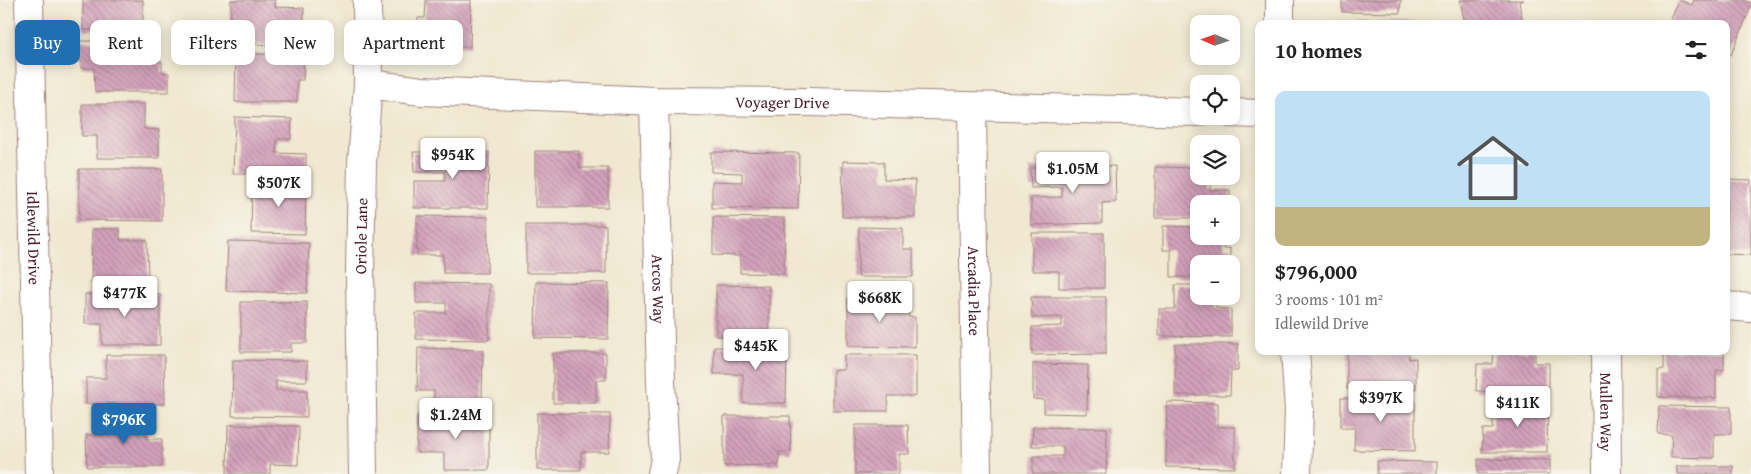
<!DOCTYPE html>
<html lang="en">
<head>
<meta charset="utf-8">
<style>
  body { margin:0; font-family:"Gentium Book Plus",serif; background:#f6f6f6; color:#222; height:100vh; display:flex; flex-direction:column; font-size:19px; white-space:nowrap }
  * { box-sizing:border-box; margin:0 }
  p { font-size:16px; color:#767676 }
  .icon { flex:none; width:28px; height:28px; fill:none; stroke:currentColor; stroke-width:2; stroke-linecap:round; stroke-linejoin:round }
  .map { position:relative; flex:1; overflow:hidden }
  .details { position:absolute; left:1255px; top:20px; width:475px; height:335px; display:flex; flex-direction:column; background:#fff; border-radius:10px; box-shadow:0 2px 12px #0003 }
  .details>* { flex:none }
  .top-card { position:absolute; left:15px; top:20px; width:475px; height:45px; display:flex; gap:10px }
  .needle { width:32px; rotate:272deg }
  .controls { position:absolute; left:1190px; top:15px; display:grid; gap:10px }
  .controls a { display:grid; place-items:center; width:50px; height:50px; border-radius:10px; background:#fff; box-shadow:0 2px 12px #0003; font-size:25px }
  .price { position:absolute; translate:-50% -42px; padding:0 11px; border-radius:5px; background:#fff; color:#222; font-size:16px; line-height:32px; filter:drop-shadow(0 1px 2px #0008) }
  .price::after { content:''; position:absolute; left:50%; top:30px; width:15px; height:11px; margin-left:-8px; background:inherit; clip-path:polygon(0 0,100% 0,50% 100%) }
  .price.active { background:#1f6fb2; color:#fff }
  ul { padding:0; list-style:none }
  li { display:grid; align-content:center; gap:10px; height:265px; padding:0 20px }
  li+li { border-top:1px solid #e0e0e0 }
  li span { display:grid; place-items:center; height:155px; border-radius:10px; color:#555 }
  li>.icon { margin-inline-start:auto }
  span .icon { width:90px; height:90px; fill:#fffc; stroke-width:1 }
  li b { font-size:21px }
  h2 { display:flex; justify-content:space-between; align-items:center; height:60px; padding:0 20px; font-size:21px }
  .chip { padding:0 18px; border-radius:10px; background:#fff; box-shadow:0 2px 12px #0003; font-size:18px; line-height:45px }
  .chip.active { background:#1f6fb2; color:#fff }
  .map>svg:first-child { display:block }
</style>
</head>
<body>
<div class="map">
<svg width="1751" height="474" viewBox="0 0 1751 474">
  <defs>
    <pattern id="building-back-hatch" width="6" height="6" patternUnits="userSpaceOnUse" patternTransform="scale(1.25)"><rect width="6" height="6" fill="#d3a1bb"/><path d="M-1 5l2 2M0 0l6 6M5-1l2 2" fill="none" stroke="#ad8398"/></pattern>
  </defs>
  <rect width="100%" height="100%" fill="#f7f3e8"/>
  <filter id="ink" filterUnits="userSpaceOnUse"><feTurbulence type="fractalNoise" baseFrequency=".02" numOctaves="2"/><feDisplacementMap in="SourceGraphic" scale="10" xChannelSelector="R" yChannelSelector="G"/><feConvolveMatrix kernelMatrix="1 2 1 2 8 2 1 2 1" color-interpolation-filters="sRGB"/></filter>
  <filter id="wash" filterUnits="userSpaceOnUse"><feTurbulence type="fractalNoise" baseFrequency=".0096" numOctaves="4" result="noise"/><feDisplacementMap in="SourceGraphic" scale="20" xChannelSelector="R" yChannelSelector="G"/><feGaussianBlur stdDeviation="1.12" result="paint"/><feColorMatrix in="noise" values="0 0 0 0 0 0 0 0 0 0 0 0 0 0 0 0 0 1.4 0 .05"/><feComposite in="paint" operator="in"/></filter>
  <g filter="url(#wash)">
    <rect width="100%" height="100%" fill="#f0e8d0"/>
    <g id="blocks">
      <!-- building -->
      <g fill="url(#building-back-hatch)">
        <rect x="83" y="0" width="60" height="30"/>
        <polygon points="231,0 275,0 275,7 304,8 303,45 230,44"/>
        <polygon points="426,0 471,0 470,47 418,46 418,18 425,18"/>
        <polygon points="1342,0 1401,0 1400,13 1342,12"/>
        <polygon points="1460,0 1524,0 1519,2 1523,24 1465,24"/>
        <polygon points="1679,0 1692,5 1694,0 1744,0 1751,3 1751,7 1731,55 1726,52 1726,24 1669,24"/>
        <rect x="1338" y="22" width="80" height="2"/>
        <polygon points="80,41 155,41 155,62 162,61 162,72 169,73 169,92 95,92 94,68 81,68"/>
        <polygon points="236,54 304,54 303,80 297,80 297,102 235,102"/>
        <polygon points="82,104 144,104 144,129 159,130 159,158 97,158 97,136 82,136"/>
        <polygon points="235,117 292,119 291,139 277,139 276,153 306,154 306,175 233,174"/>
        <polygon points="535,151 579,151 579,168 608,168 608,207 535,207"/>
        <polygon points="413,152 489,152 488,208 414,208 414,181 445,181 445,172 414,172"/>
        <polygon points="711,152 799,153 798,209 712,208 712,181 742,182 742,173 711,172"/>
        <polygon points="843,161 884,162 884,179 915,180 915,217 842,217"/>
        <polygon points="1115,166 1116,202 1102,203 1102,223 1031,225 1031,198 1062,197 1062,187 1031,188 1030,168"/>
        <polygon points="1155,167 1199,168 1199,176 1210,176 1210,190 1230,190 1230,204 1199,204 1199,218 1155,218"/>
        <polygon points="79,169 162,169 162,221 79,220"/>
        <polygon points="1727,179 1751,180 1751,255 1726,254"/>
        <polygon points="252,183 306,184 305,234 251,233"/>
        <polygon points="417,216 488,217 487,273 443,273 443,255 417,255"/>
        <polygon points="713,217 785,218 784,274 740,273 740,256 713,255"/>
        <rect x="526" y="225" width="80" height="48"/>
        <polygon points="1163,226 1199,227 1199,236 1224,236 1223,249 1230,248 1230,264 1199,264 1199,277 1171,277 1171,250 1163,250"/>
        <polygon points="859,227 903,228 903,249 913,249 913,277 858,277"/>
        <polygon points="92,229 120,229 120,240 147,240 148,281 91,282"/>
        <polygon points="1032,233 1104,233 1104,288 1059,288 1059,271 1032,271"/>
        <polygon points="228,241 309,243 307,293 226,291"/>
        <polygon points="536,282 609,283 608,339 535,338"/>
        <polygon points="416,283 489,284 489,340 416,339 416,313 446,313 446,303 416,303"/>
        <polygon points="716,285 769,286 769,336 716,336"/>
        <polygon points="1175,285 1199,285 1199,296 1216,296 1216,308 1231,309 1231,337 1159,336 1159,309 1175,309"/>
        <polygon points="85,294 160,294 160,345 102,345 102,324 85,324"/>
        <polygon points="848,297 890,298 890,304 908,304 908,317 915,317 915,347 848,346"/>
        <polygon points="1031,297 1106,297 1106,354 1032,355 1032,327 1062,326 1062,317 1032,318"/>
        <polygon points="241,302 307,302 307,343 291,343 291,352 241,352"/>
        <polygon points="1175,344 1238,344 1238,371 1231,371 1230,395 1175,395"/>
        <polygon points="714,347 787,347 786,403 743,403 743,374 714,374"/>
        <polygon points="418,348 483,350 482,399 434,399 434,391 417,391"/>
        <polygon points="1347,351 1409,351 1409,359 1416,358 1416,389 1347,389"/>
        <polygon points="1494,351 1535,351 1535,363 1549,363 1549,392 1476,391 1477,364 1493,364"/>
        <polygon points="1664,351 1724,351 1724,370 1716,370 1716,398 1658,397 1658,370 1664,369"/>
        <polygon points="553,353 606,353 606,380 596,380 596,403 553,403"/>
        <polygon points="106,355 164,355 165,404 86,404 86,378 106,378"/>
        <polygon points="844,355 916,355 916,396 888,396 888,411 833,411 833,370 844,370"/>
        <polygon points="233,360 307,361 307,381 276,381 276,390 307,390 307,417 232,416"/>
        <polygon points="1033,364 1088,365 1087,414 1044,413 1044,400 1033,399"/>
        <polygon points="1341,398 1415,399 1415,451 1354,450 1355,428 1341,428"/>
        <polygon points="1493,401 1548,401 1547,452 1482,452 1483,429 1493,429"/>
        <polygon points="1167,402 1218,403 1218,427 1235,427 1235,468 1166,467"/>
        <polygon points="1659,406 1731,407 1731,434 1714,434 1714,458 1671,457 1672,435 1658,434"/>
        <polygon points="537,413 610,414 609,452 581,452 581,470 537,470"/>
        <polygon points="417,415 489,415 489,470 444,470 444,453 417,453"/>
        <polygon points="105,416 147,416 147,439 162,439 162,467 87,467 86,435 105,435"/>
        <polygon points="724,416 790,416 791,452 779,452 779,465 724,466"/>
        <polygon points="228,425 299,426 298,465 270,464 270,474 227,474"/>
        <polygon points="855,425 908,425 909,454 899,454 899,474 855,474"/>
        <polygon points="1033,427 1107,428 1106,474 1033,474 1033,456 1063,456 1063,446 1032,446"/>
        <polygon points="1478,459 1550,460 1550,474 1478,474"/>
        <polygon points="1377,461 1437,462 1437,474 1377,474"/>
        <rect x="1677" y="466" width="56" height="8"/>
      </g>
    </g>
  </g>
  <g filter="url(#ink)">
    <use href="#blocks" fill-opacity="0" stroke="#9d847e" stroke-width="1"/>
    <g fill="none" stroke-linecap="round" stroke-linejoin="round">
      <defs>
        <g id="minor">
          <path id="s1" d="M29,0l10,474"/>
          <polyline points="1280,24 1280,0"/>
          <path id="s2" d="M368,84l54,7 232,10 155,1 390,10"/>
          <path id="s3" d="M654,101l7,281 4,77 -3,15"/>
          <path id="s4" d="M972,107l5,367"/>
          <polyline points="1231,113 1259,114"/>
          <polyline points="1726,306 1751,308"/>
          <polyline points="1295,351 1299,410 1297,474"/>
          <path id="s5" d="M1606,351l1,123"/>
          <path id="s6" d="M363,474l-3,-201 2,-110 6,-79 -1,-84"/>
        </g>
      </defs>
      <!-- minor casing -->
      <use href="#minor" stroke="#9d847e" stroke-width="30"/>
      <!-- minor -->
      <use href="#minor" stroke="#fff" stroke-width="28"/>
    </g>
  </g>
  <g text-anchor="middle" stroke-width="5" stroke-linejoin="round" paint-order="stroke">
    <!-- street labels -->
    <g font-size="16" fill="#4a1f2b" stroke="#f7f3e8">
      <text dy="6" stroke="none"><textPath href="#s2" startOffset="415">Voyager Drive</textPath></text>
      <text dy="6" stroke="none"><textPath href="#s1" startOffset="238">Idlewild Drive</textPath></text>
      <text dy="6" stroke="none"><textPath href="#s6" startOffset="238">Oriole Lane</textPath></text>
      <text dy="6" stroke="none"><textPath href="#s3" startOffset="188">Arcos Way</textPath></text>
      <text dy="6" stroke="none"><textPath href="#s4" startOffset="184">Arcadia Place</textPath></text>
      <text dy="6" stroke="none"><textPath href="#s5" startOffset="61">Mullen Way</textPath></text>
    </g>
  </g>
</svg>
<div class="controls">
<a><svg class="needle" viewBox="-14 -14 28 28"><path d="M0-13l5 13h-10z" fill="#e53935"/><path d="M0 13l5-13h-10z" fill="#767676"/></svg></a>
<a><svg class="icon" aria-label="locate" viewBox="0 0 24 24"><circle cx="12" cy="12" r="6"/><path d="M12 2v4M12 18v4M2 12h4M18 12h4"/></svg></a>
<a><svg class="icon" aria-label="layers" viewBox="0 0 24 24"><path d="M12 4l9 5-9 5-9-5zM3 14l9 5 9-5"/></svg></a>
<a>+</a>
<a>−</a>
</div>
<b class="price" style="left:453px;top:180px">$954K</b>
<b class="price" style="left:1073px;top:194px">$1.05M</b>
<b class="price" style="left:279px;top:208px">$507K</b>
<b class="price" style="left:125px;top:318px">$477K</b>
<b class="price" style="left:880px;top:323px">$668K</b>
<b class="price" style="left:756px;top:371px">$445K</b>
<b class="price" style="left:1381px;top:423px">$397K</b>
<b class="price" style="left:1518px;top:428px">$411K</b>
<b class="price" style="left:456px;top:440px">$1.24M</b>
<b class="price active" style="left:124px;top:445px">$796K</b>
<div class="top-card">
<a class="chip active">Buy</a>
<a class="chip">Rent</a>
<a class="chip">Filters</a>
<a class="chip">New</a>
<a class="chip">Apartment</a>
</div>
<section class="details">
<h2>10 homes<svg class="icon" aria-label="filters" viewBox="0 0 24 24"><path d="M4 7h16M4 17h16"/><circle cx="9" cy="7" r="2"/><circle cx="15" cy="17" r="2"/></svg></h2>
<ul>
<li><span style="background:linear-gradient(#bfe0f5 75%,#c2b280 0)"><svg class="icon" aria-label="home" viewBox="0 0 24 24"><path d="M3 11l9-7 9 7M6 9v11h12V9"/></svg></span><div><b>$796,000</b><p>3 rooms · 101 m²</p><p>Idlewild Drive</p></div></li>
</ul>
</section>
</div>
</body>
</html>
